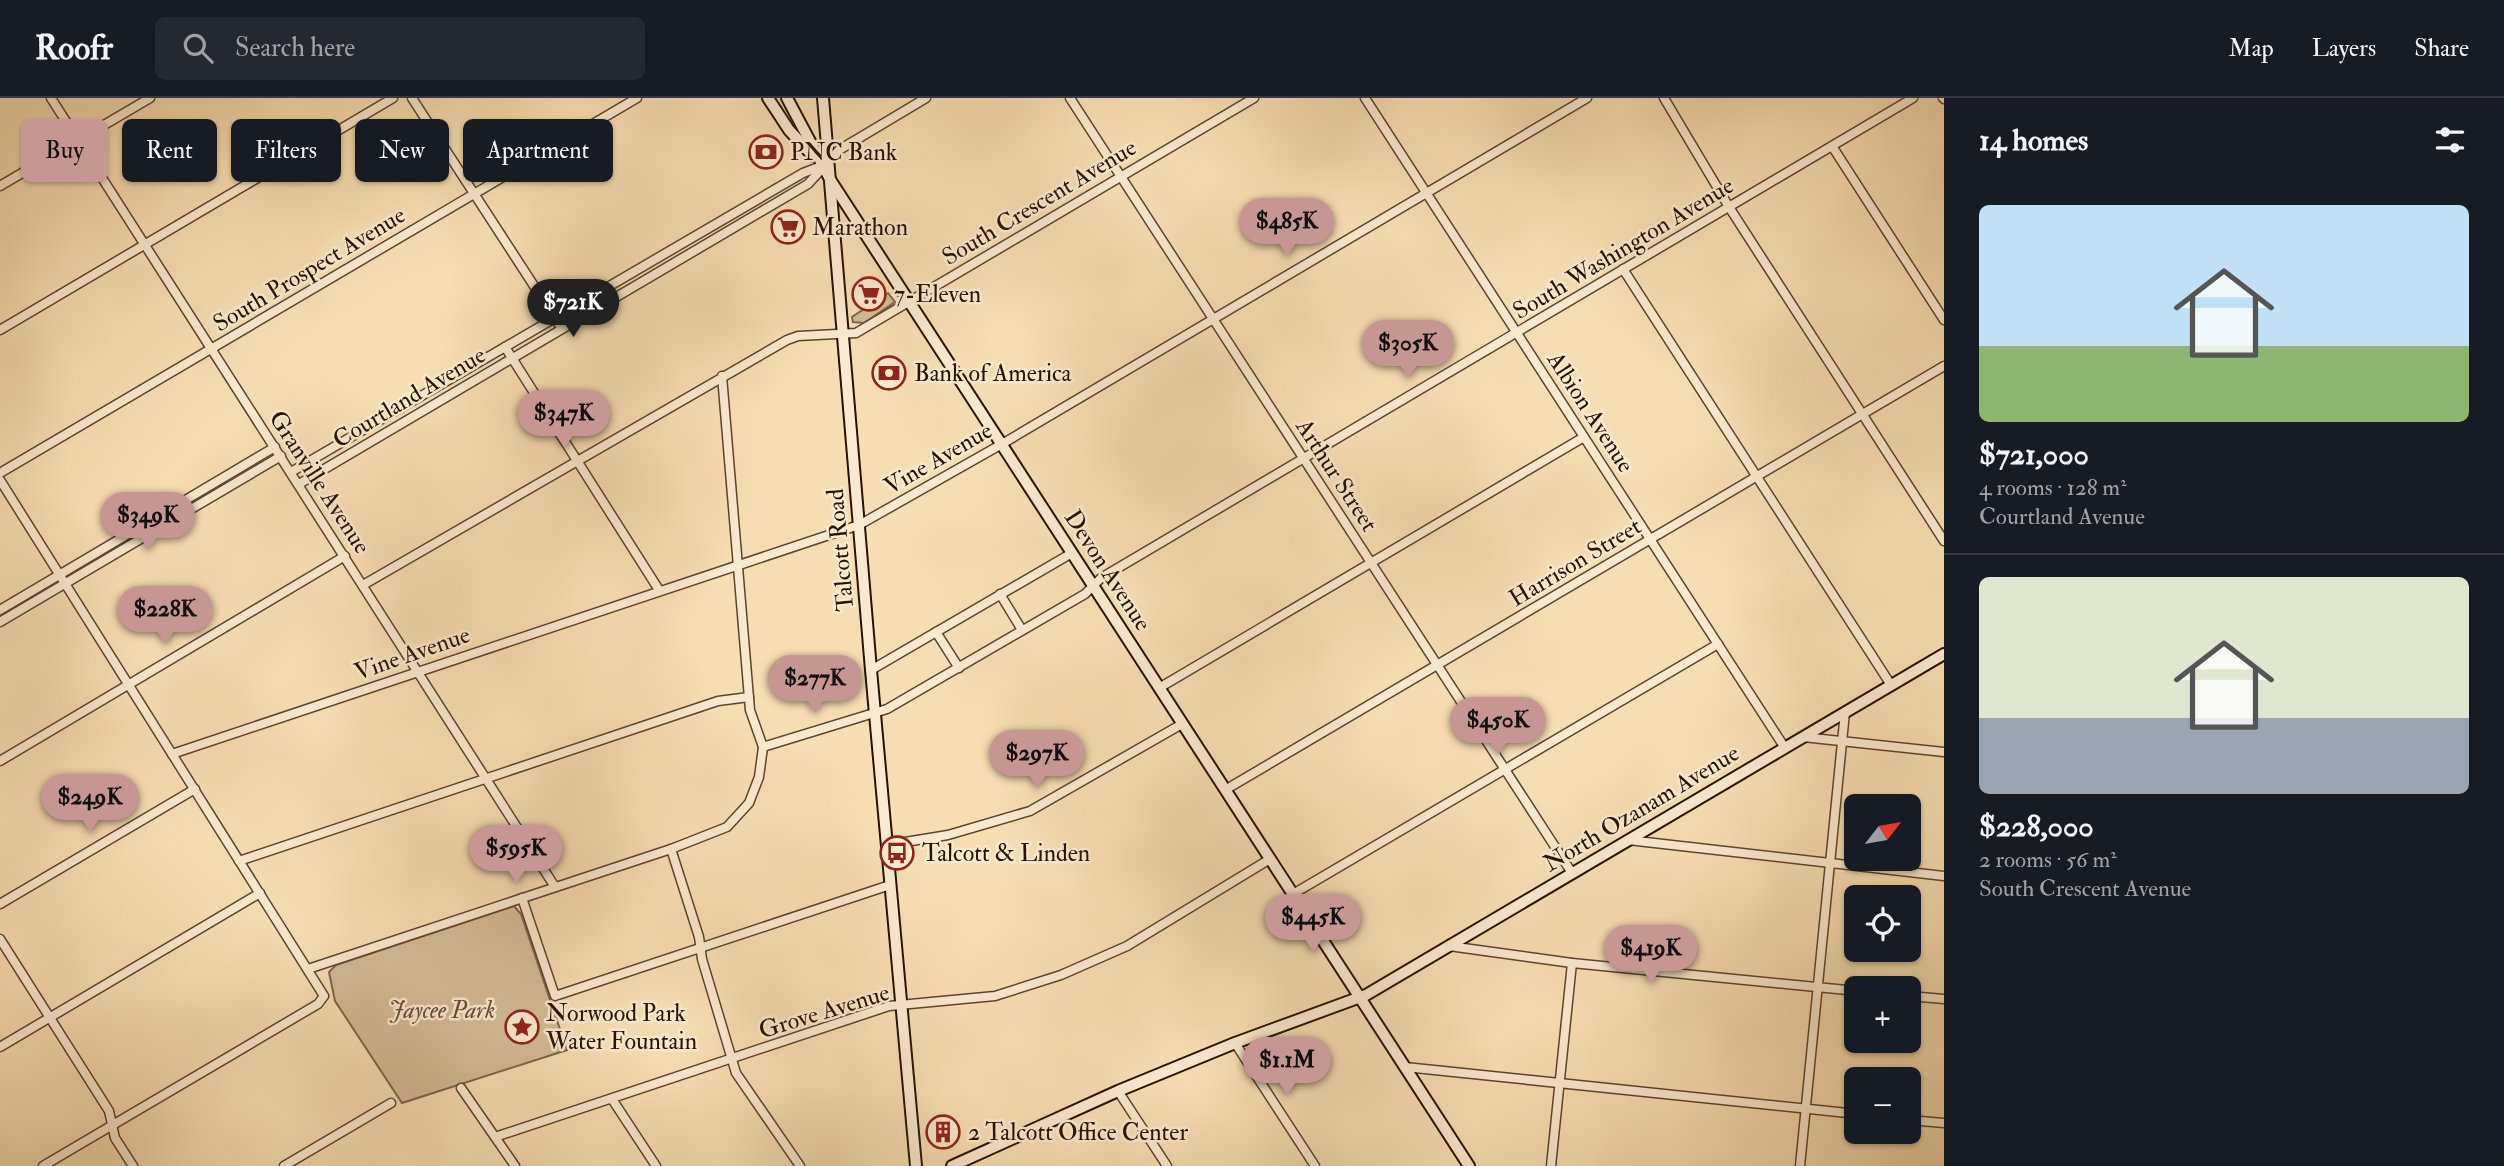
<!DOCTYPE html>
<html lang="en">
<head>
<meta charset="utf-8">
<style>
  body { margin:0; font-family:"IM FELL Double Pica",serif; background:#242831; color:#f1f3f6; height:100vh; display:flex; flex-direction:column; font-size:26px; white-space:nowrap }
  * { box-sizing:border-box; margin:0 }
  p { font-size:23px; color:#9ea1a6 }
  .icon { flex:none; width:38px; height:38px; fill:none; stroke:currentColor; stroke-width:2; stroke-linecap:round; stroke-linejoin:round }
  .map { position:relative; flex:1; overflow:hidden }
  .drawer { display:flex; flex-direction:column; background:#171b24; width:560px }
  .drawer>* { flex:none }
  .banner { position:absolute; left:21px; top:21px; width:665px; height:63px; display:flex; gap:14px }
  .needle { width:46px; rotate:59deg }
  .fabs { position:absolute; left:1844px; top:696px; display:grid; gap:14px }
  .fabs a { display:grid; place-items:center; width:77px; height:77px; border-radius:10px; background:#171b24; box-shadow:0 2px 5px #0004; font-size:35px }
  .price { position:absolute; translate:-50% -60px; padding:0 16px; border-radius:24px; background:#c59692; color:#111; font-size:23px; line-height:46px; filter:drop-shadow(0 2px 4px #0008) }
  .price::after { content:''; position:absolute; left:50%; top:42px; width:21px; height:16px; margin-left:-10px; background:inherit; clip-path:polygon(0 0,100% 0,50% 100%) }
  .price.on { background:#222; color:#fff }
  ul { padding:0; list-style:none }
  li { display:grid; align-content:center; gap:14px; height:371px; padding:0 35px }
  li+li { border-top:2px solid #363941 }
  li span { display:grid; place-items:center; height:217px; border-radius:10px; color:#555 }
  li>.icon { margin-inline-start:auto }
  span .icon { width:126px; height:126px; fill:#fffc; stroke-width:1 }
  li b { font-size:30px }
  h2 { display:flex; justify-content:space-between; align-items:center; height:84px; padding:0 35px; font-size:30px }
  .pill { padding:0 24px; border-radius:10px; background:#171b24; box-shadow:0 2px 5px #0004; font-size:24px; line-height:63px }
  .pill.on { background:#c59692; color:#111 }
  header { display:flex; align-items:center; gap:42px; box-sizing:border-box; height:98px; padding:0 35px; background:#171b24; border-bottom:2px solid #363941 }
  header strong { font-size:33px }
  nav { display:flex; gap:38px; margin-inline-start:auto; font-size:24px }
  .search { width:490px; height:63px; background:#242831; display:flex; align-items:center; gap:18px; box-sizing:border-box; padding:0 24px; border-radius:10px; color:#9ea1a6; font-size:26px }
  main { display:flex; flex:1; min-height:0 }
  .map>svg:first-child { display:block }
</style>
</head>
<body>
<header>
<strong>Roofr</strong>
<div class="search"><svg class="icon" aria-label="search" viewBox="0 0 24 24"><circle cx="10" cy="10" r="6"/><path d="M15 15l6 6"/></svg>Search here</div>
<nav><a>Map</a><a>Layers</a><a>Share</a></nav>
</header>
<main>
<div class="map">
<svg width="1944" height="1068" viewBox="0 0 1944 1068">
  <rect width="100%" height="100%" fill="#f7deb2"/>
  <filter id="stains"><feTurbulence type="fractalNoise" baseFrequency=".00286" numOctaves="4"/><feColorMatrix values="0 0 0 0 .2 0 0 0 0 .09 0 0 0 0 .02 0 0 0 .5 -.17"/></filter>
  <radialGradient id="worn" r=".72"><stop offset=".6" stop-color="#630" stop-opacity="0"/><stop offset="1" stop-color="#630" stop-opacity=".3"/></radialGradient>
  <!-- green -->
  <g fill="#d3bb94" stroke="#7c664a" stroke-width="2">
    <polygon points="888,195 895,204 864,225 853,224 852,219"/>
    <polygon points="514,808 521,816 567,952 402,1005 335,903 329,874 336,867"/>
  </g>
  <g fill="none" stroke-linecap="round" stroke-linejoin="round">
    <defs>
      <g id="street">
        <polyline points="51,0 555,789"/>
        <polyline points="412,0 562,231"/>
        <polyline points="1070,0 1572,775"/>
        <polyline points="1365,0 1785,650"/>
        <polyline points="1664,0 1729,109 1944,443"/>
        <polyline points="1943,0 1944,1"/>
        <polyline points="1832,48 1944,222"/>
        <polyline points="0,88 150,0"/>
        <polyline points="1623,171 1891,587"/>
        <polyline points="0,232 393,0"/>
        <polyline points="505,249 659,492"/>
        <polyline points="291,374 803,75 819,69"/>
        <polyline points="0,375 637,0"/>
        <polyline points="0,382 324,898 318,906 43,1068"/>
        <polyline points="299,386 808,86 839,52 926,0"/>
        <polyline points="363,487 787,242 798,238 856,235 1254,0"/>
        <polyline points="1000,496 1022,532"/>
        <polyline points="0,512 275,349"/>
        <polyline points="0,524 281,358"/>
        <polyline points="936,534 959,570"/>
        <polyline points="871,572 1072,455"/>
        <polyline points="1159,590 1584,339"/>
        <polyline points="1803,639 1944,654"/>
        <polyline points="763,649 887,611 1085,496 1101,480 1913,0"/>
        <polyline points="172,656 859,427 1002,346 1587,0"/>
        <polyline points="0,663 345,458"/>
        <polyline points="1225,692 1944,268"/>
        <polyline points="1628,742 1944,778"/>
        <polyline points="887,747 948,737 1030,713 1182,626"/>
        <polyline points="671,751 699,839 702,861 736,975 800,1068"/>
        <polyline points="239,763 718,603 749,599"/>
        <polyline points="1293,796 1718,546"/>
        <polyline points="522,800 555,898 890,787"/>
        <polyline points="0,806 195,691"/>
        <polyline points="0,841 109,1013 115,1040 133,1068"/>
        <polyline points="1449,848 1572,865 1857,893"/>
        <polyline points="308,871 671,751 727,729 749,705 759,679 763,649 750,612 722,278"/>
        <polyline points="1909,898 1944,901"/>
        <polyline points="1235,945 1315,1068"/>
        <polyline points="0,949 260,795"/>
        <polyline points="1405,969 1857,1016"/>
        <polyline points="461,990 515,1068"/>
        <polyline points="1118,993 1167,1068"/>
        <polyline points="612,1001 656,1068"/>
        <polyline points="1909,1022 1944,1025"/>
        <polyline points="495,1039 889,908 995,898 1061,877 1127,848 1270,761"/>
        <polyline points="284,1068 391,1005"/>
        <polyline points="1551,1068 1572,865"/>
        <polyline points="1800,1068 1845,614"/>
      </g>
      <g id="secondary">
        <polyline points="768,0 789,32 813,58"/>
        <polyline points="787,0 831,83 1469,1068"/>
        <polyline points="823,0 871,572 916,1068"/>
        <polyline points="952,1068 1118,993 1235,945 1366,897 1944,556"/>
      </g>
    </defs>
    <!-- street casing -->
    <use href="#street" stroke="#5a452d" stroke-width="11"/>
    <!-- secondary casing -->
    <use href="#secondary" stroke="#261201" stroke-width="14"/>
    <!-- street -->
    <use href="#street" stroke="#faeacd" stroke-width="8"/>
    <!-- secondary -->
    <use href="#secondary" stroke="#faeacd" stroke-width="10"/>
  </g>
  <!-- icons -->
  <defs>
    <symbol id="bank-ring" viewBox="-11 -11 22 22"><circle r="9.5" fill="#faeacd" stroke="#8f2418" stroke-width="1.5"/><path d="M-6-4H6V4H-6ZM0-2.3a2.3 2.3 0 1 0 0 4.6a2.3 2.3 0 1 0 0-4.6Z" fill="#8f2418"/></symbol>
    <symbol id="supermarket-ring" viewBox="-11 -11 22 22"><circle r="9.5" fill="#faeacd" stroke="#8f2418" stroke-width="1.5"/><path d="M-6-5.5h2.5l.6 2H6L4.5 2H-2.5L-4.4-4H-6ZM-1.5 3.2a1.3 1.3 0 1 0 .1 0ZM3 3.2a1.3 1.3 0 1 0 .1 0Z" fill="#8f2418"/></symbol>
    <symbol id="bus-ring" viewBox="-11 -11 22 22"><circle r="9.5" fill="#faeacd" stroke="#8f2418" stroke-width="1.5"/><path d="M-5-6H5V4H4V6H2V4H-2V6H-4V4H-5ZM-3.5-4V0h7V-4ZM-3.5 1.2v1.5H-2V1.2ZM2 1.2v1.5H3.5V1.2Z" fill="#8f2418"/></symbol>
    <symbol id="sight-ring" viewBox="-11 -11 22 22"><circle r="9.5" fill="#faeacd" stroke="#8f2418" stroke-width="1.5"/><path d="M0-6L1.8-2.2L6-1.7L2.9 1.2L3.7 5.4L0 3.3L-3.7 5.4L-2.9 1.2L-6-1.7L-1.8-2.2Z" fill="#8f2418"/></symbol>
    <symbol id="building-ring" viewBox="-11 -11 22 22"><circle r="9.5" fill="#faeacd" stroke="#8f2418" stroke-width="1.5"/><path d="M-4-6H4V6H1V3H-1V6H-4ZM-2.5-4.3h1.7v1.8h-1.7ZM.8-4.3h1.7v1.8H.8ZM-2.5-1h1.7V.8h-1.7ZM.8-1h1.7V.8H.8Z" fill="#8f2418"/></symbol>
  </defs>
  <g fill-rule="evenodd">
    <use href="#bank-ring" x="747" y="35" width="38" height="38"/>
    <use href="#supermarket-ring" x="769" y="110" width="38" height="38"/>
    <use href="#supermarket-ring" x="850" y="177" width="38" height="38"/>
    <use href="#bank-ring" x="870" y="256" width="38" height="38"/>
    <use href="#bus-ring" x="878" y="736" width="38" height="38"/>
    <use href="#sight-ring" x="503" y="910" width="38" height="38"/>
    <use href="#building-ring" x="924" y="1015" width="38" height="38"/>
  </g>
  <g text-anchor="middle" stroke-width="5" stroke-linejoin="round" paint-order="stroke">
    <!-- poi labels -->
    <g font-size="24" fill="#261201" stroke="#faeacd" text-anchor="start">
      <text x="790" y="62">PNC Bank</text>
      <text x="812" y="137">Marathon</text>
      <text x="894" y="204">7-Eleven</text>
      <text x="914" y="283">Bank of America</text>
      <text x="922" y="763">Talcott &amp; Linden</text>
      <text x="546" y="923">Norwood Park<tspan x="546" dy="28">Water Fountain</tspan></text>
      <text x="968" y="1042">2 Talcott Office Center</text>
    </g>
    <!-- street labels -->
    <g font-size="24" fill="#261201" stroke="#faeacd">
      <text transform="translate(1039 104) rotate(-31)" y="8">South Crescent Avenue</text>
      <text transform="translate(1623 150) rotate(-31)" y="8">South Washington Avenue</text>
      <text transform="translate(309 171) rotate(-31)" y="8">South Prospect Avenue</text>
      <text transform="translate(409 299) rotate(-31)" y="8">Courtland Avenue</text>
      <text transform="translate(1591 314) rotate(57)" y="8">Albion Avenue</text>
      <text transform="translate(938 360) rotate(-30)" y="8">Vine Avenue</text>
      <text transform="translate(1337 377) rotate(57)" y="8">Arthur Street</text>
      <text transform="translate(320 384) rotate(57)" y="8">Granville Avenue</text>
      <text transform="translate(840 452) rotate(-95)" y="8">Talcott Road</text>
      <text transform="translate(1575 464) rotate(-31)" y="8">Harrison Street</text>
      <text transform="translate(1108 472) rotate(57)" y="8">Devon Avenue</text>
      <text transform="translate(412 555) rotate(-19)" y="8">Vine Avenue</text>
      <text transform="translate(1641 710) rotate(-31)" y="8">North Ozanam Avenue</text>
      <text transform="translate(824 913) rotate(-17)" y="8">Grove Avenue</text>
    </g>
    <!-- park labels -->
    <g font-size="24" font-style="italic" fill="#634d34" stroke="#faeacd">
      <text x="442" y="920">Jaycee Park</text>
    </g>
  </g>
  <rect width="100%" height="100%" filter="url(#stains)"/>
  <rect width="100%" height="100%" fill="url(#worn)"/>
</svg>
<div class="fabs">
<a><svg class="needle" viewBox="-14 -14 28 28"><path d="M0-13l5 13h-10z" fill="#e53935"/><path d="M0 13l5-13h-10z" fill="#9ea1a6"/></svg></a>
<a><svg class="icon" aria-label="locate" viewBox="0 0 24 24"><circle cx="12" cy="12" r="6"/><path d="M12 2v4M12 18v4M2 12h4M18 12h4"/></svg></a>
<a>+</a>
<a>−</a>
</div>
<b class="price" style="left:1287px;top:160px">$485K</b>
<b class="price on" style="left:573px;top:241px">$721K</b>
<b class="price" style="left:1408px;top:282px">$305K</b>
<b class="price" style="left:564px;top:352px">$347K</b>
<b class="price" style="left:148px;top:454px">$349K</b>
<b class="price" style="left:165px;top:548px">$228K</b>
<b class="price" style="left:815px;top:617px">$277K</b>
<b class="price" style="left:1498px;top:659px">$450K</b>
<b class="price" style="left:1037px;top:692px">$297K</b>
<b class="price" style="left:90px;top:736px">$249K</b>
<b class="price" style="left:516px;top:787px">$595K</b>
<b class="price" style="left:1313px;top:856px">$445K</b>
<b class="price" style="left:1651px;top:887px">$419K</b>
<b class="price" style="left:1287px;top:999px">$1.1M</b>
<div class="banner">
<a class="pill on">Buy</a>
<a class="pill">Rent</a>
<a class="pill">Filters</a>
<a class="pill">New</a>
<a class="pill">Apartment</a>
</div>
</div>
<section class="drawer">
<h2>14 homes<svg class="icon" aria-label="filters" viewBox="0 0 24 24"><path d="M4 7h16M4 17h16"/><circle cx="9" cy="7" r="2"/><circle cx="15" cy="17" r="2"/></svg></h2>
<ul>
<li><span style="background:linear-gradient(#bfe0f5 65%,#8fb573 0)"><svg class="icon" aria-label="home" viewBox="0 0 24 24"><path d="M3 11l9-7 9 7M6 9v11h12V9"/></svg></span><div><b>$721,000</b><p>4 rooms · 128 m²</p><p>Courtland Avenue</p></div></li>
<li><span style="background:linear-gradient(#dfe7d0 65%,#9aa5b1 0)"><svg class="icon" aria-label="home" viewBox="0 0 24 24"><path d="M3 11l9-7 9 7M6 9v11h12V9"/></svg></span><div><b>$228,000</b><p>2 rooms · 56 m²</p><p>South Crescent Avenue</p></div></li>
</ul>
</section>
</main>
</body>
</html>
